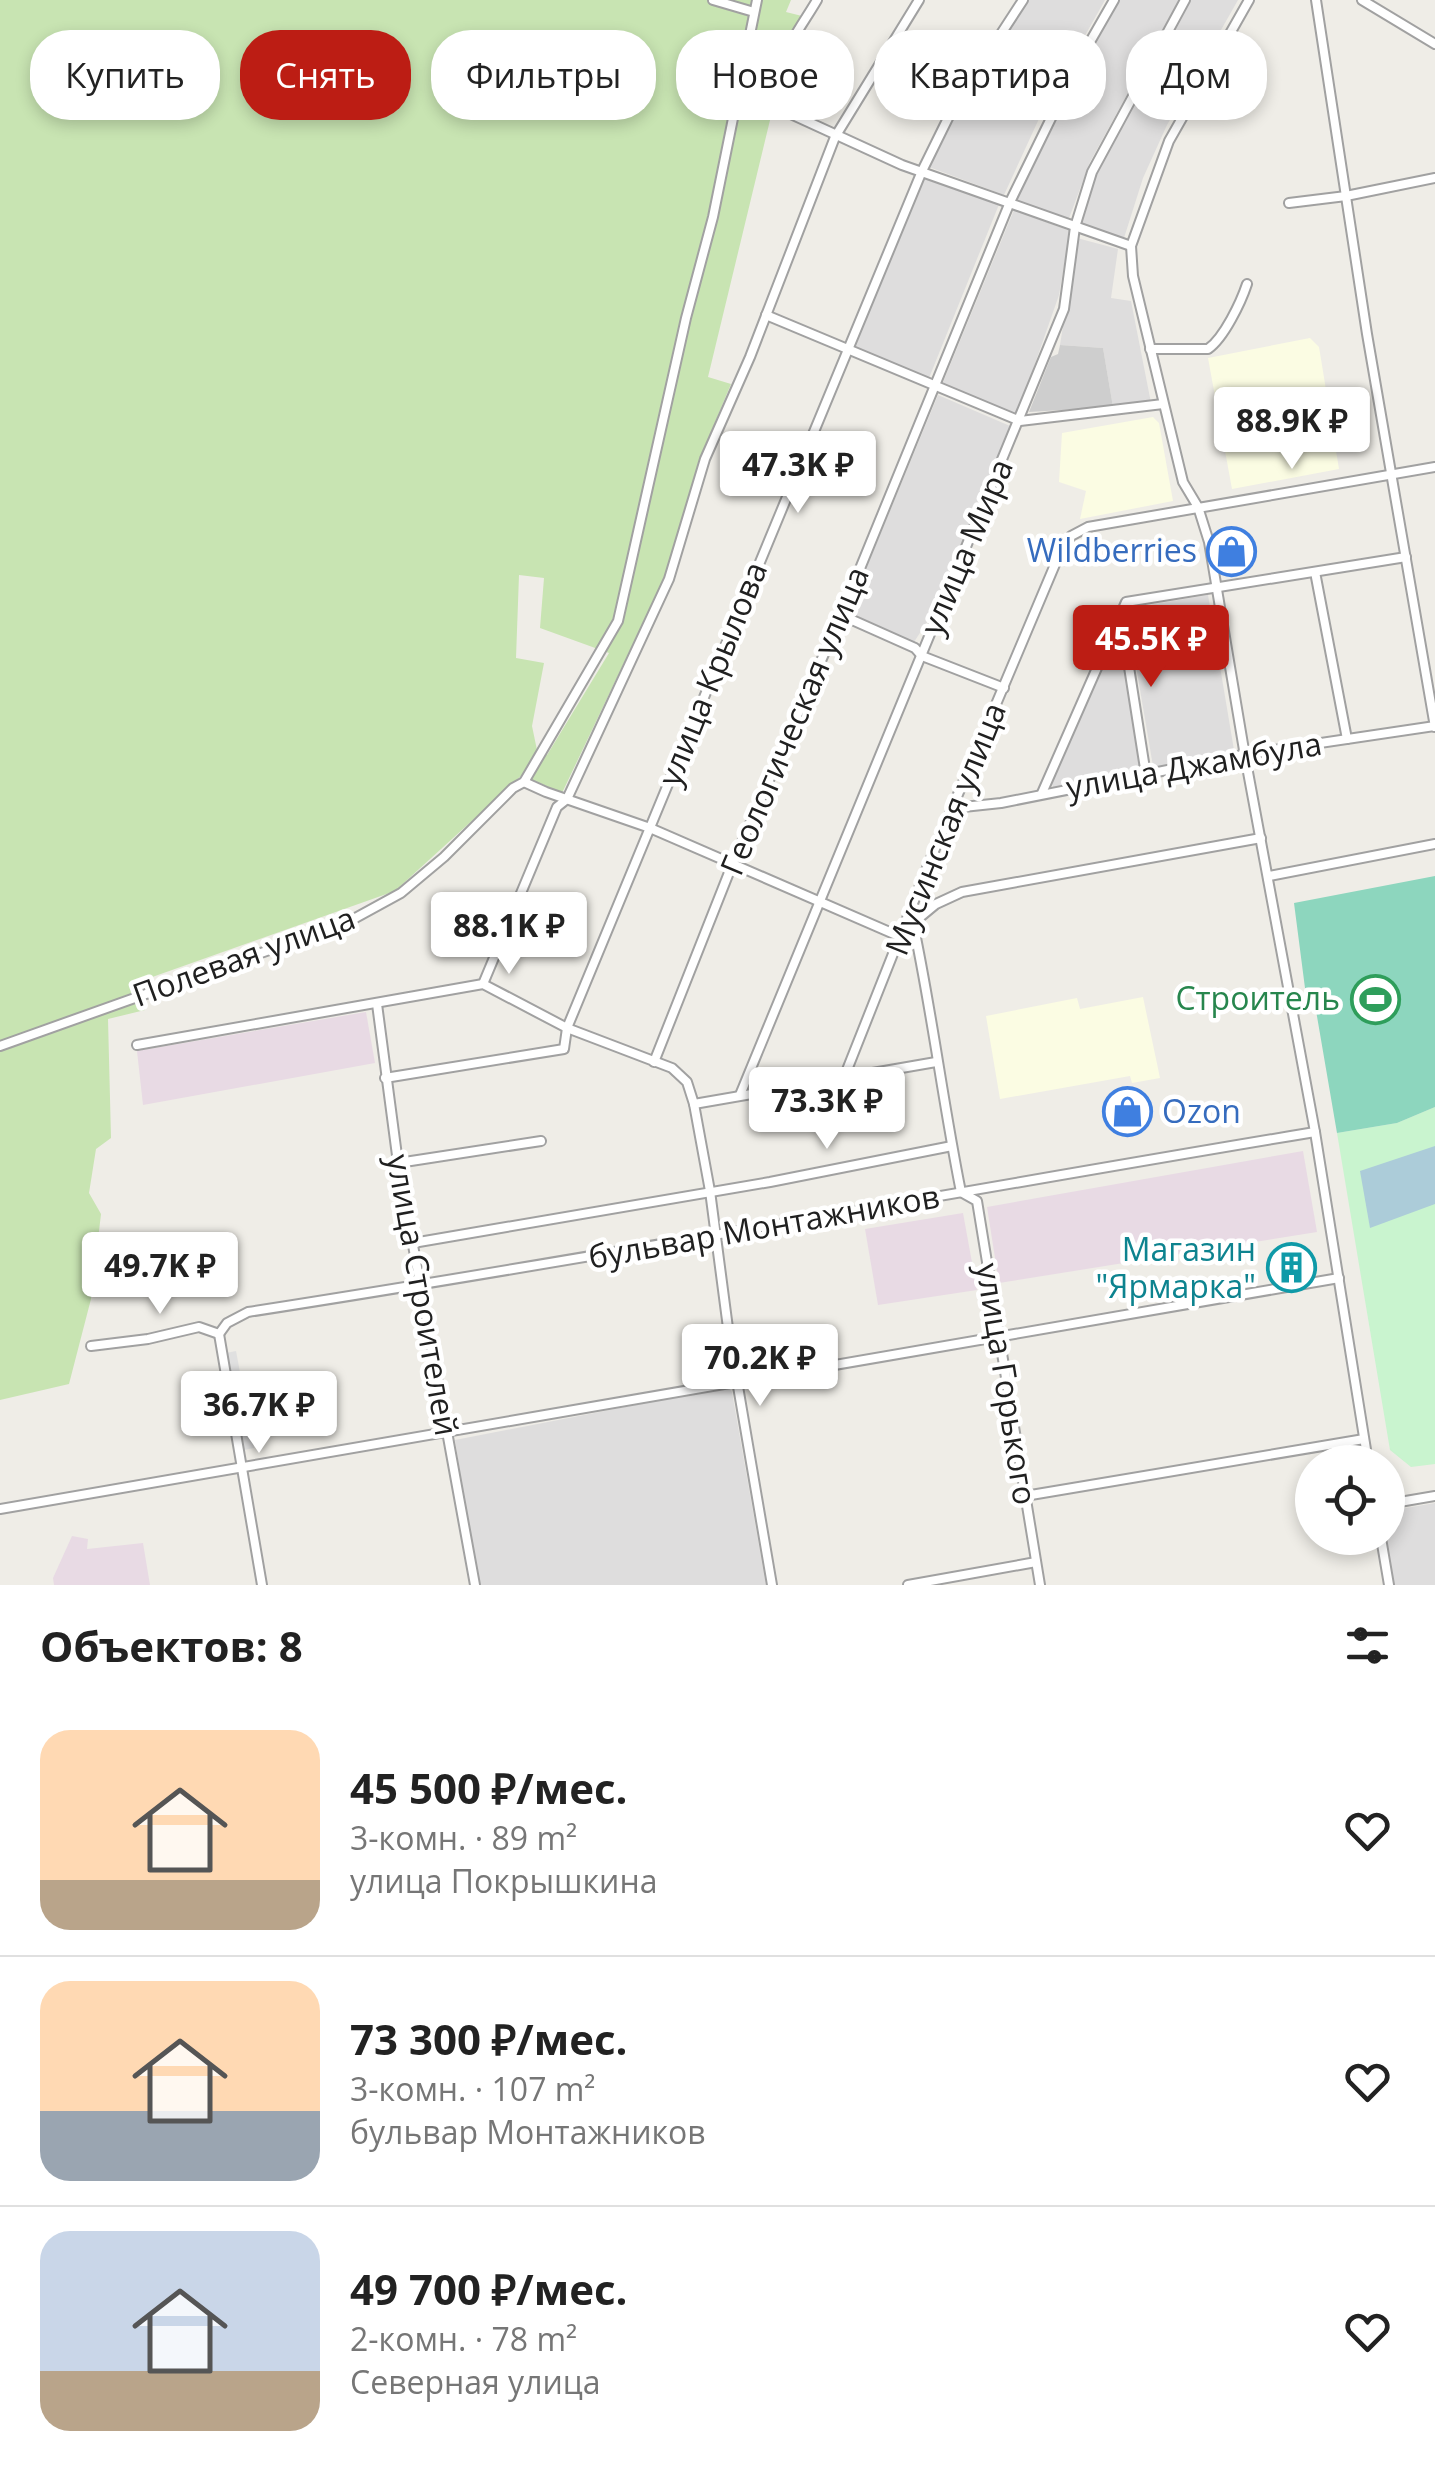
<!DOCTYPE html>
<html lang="ru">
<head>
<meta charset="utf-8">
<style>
  body { margin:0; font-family:"Open Sans",sans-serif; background:#f2f2f2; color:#222; height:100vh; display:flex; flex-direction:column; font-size:38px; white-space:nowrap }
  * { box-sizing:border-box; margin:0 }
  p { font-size:32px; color:#767676 }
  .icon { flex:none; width:55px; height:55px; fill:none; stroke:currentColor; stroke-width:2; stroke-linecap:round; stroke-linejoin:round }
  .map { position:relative; height:1585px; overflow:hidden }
  .side { display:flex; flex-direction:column; background:#fff; flex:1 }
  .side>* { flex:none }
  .top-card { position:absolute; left:30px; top:30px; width:1375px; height:90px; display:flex; gap:20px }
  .tools { position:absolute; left:1295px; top:1445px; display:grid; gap:20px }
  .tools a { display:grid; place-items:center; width:110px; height:110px; border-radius:50%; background:#fff; box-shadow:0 5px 15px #0003; font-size:50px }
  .price { position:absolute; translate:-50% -85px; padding:0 22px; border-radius:10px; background:#fff; color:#222; font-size:32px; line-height:65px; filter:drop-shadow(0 2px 5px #0008) }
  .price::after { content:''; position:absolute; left:50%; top:60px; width:30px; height:22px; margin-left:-15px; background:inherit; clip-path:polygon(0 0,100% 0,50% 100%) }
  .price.active { background:#bc1d14; color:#fff }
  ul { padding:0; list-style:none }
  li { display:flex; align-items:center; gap:30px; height:250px; padding:0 40px }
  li+li { border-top:2px solid #e0e0e0 }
  li span { display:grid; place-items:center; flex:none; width:280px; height:200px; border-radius:30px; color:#555 }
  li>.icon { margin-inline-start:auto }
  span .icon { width:120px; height:120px; fill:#fffc; stroke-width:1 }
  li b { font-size:42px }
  h2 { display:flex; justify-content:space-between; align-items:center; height:120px; padding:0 40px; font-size:42px }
  .pill { padding:0 35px; border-radius:40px; background:#fff; box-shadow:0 5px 15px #0003; font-size:35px; line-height:90px }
  .pill.active { background:#bc1d14; color:#fff }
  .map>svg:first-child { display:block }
</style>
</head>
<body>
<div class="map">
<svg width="1435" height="1585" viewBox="0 0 1435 1585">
  <rect width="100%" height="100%" fill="#efede7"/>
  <!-- residential -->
  <g fill="#dedddd">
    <polygon points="1028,0 1105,0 1043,110 1004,195 929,167 956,110"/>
    <polygon points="1118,0 1179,0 1090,162 1068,221 1016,201 1085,56"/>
    <polygon points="1189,0 1238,0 1167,125 1143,178 1124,238 1079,225 1086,196 1109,144"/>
    <polygon points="925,175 1000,202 929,378 854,347"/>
    <polygon points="1014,210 1070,231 1059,295 1016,418 941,387"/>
    <polygon points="1077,238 1118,249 1111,298 1131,301 1151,403 1113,407 1103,348 1060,345"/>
    <polygon points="938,395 1010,426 931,616 914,642 848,612"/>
    <polygon points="1208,595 1235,756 1154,772 1127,613 1131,608"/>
    <polygon points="1121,634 1144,774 1054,790 1052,784 1115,635"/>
    <polygon points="728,1387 732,1392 766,1585 477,1585 455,1440"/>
    <polygon points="1435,1503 1435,1585 1394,1585 1386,1538 1388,1511"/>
  </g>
  <!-- industrial -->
  <g fill="#e8dae4">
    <polygon points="366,1012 375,1063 143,1105 137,1051"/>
    <polygon points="1303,1151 1317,1232 999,1283 987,1207"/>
    <polygon points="963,1213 977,1290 878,1305 865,1229"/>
    <polygon points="72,1536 88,1539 87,1549 143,1543 150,1585 54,1585 53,1578"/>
  </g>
  <!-- education -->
  <g fill="#fbfce3">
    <polygon points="1310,338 1319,347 1339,469 1232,489 1208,358"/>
    <polygon points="1153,417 1159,423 1173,501 1080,519 1086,491 1059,482 1062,433"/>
    <polygon points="1143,997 1160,1078 1132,1083 1130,1076 1000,1099 986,1016 1077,998 1080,1009"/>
  </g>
  <!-- religious -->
  <polygon fill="#cecece" points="1060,345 1103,348 1113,407 1029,412 1051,357 1058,354"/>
  <!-- grass -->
  <path fill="#c8e4b2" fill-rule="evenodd" d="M0,0h791l-5,12 16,4c-18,32 -36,62 -31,100l-63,261 23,7 -33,79 -25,97 -111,233 -40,-18 -127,116 -254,90 4,29 -37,9 3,119 -15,11 -7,44 12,21 -10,85 -22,85 -69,16zM519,575l25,3 -4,50 69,25 -62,102 -10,-5 -5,-24 12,-63 -28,-5z"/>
  <!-- park -->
  <polygon fill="#c9f4cf" points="1435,1107 1435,1464 1411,1467 1390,1450 1337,1133 1397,1123"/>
  <!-- pitch -->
  <polygon fill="#8dd6be" points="1435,876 1435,1107 1397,1123 1337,1133 1313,993 1305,988 1294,903"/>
  <!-- parking -->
  <polygon fill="#e0e0e0" points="236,1351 254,1448 244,1450 226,1353"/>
  <!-- water -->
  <polygon fill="#acccd9" points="1435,1146 1435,1204 1370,1228 1360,1171"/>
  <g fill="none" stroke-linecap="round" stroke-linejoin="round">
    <defs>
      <g id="minor">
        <polyline points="713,0 754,12"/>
        <path d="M817,0c-19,33 -51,69 -37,109l122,56 229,81"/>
        <polyline points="1249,0 1169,141 1131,246 1133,276 1183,482 1198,507 1209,542 1245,756 1315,1132 1368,1462"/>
        <polyline points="1316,0 1367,334 1435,727"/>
        <polyline points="1362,0 1435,44"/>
        <polyline points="737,98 780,109"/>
        <polyline points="1289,203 1346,196 1435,178"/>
        <polyline points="766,315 1020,421 1163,404"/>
        <path d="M1150,349h58c16,-11 33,-47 39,-65"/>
        <polyline points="1315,572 1347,739"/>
        <polyline points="841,615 915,648 922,656 1004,688"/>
        <polyline points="1118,617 1123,629 1146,775"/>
        <polyline points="524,782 546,792 650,828 901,937"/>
        <polyline points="1042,793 1126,602 1406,557"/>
        <polyline points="954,808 1001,803 1253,753 1435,726"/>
        <polyline points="1269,876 1435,844"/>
        <path d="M909,919l4,4c19,89 30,180 48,269l16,9 63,384"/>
        <polyline points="913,923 936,904 962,892 1261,838"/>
        <polyline points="483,984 557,807 567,799 669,579 705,459 750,357 835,137 919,0"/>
        <polyline points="377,1004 398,1163 475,1585"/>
        <polyline points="137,1045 483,984 567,1028 672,1068 687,1082 694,1104 710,1191 728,1328 772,1585"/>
        <polyline points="0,1046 348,922 401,893 444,857 513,788 524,782 618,621 686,318 713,217 757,0"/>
        <polyline points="654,1062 732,865 841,615 1010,202 1079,61 1114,0"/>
        <polyline points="385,1078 564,1049 567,1028 922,171 954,106 1023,0"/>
        <polyline points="843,1080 929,863 1059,555 1071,536 1088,527 1435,467"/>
        <polyline points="740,1095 1064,309 1075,227 1092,172 1185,0"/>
        <polyline points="694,1104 936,1062"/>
        <polyline points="398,1163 541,1141"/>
        <polyline points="413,1243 770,1182 952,1146"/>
        <path d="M219,1334l8,-11 21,-11c356,-55 711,-121 1067,-180"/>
        <polyline points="219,1334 262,1585"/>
        <polyline points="91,1346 148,1339 199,1327 219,1334"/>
        <polyline points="1025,1496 1364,1439"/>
        <polyline points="1388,1504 1435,1496"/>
        <polyline points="0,1509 1339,1278"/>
        <polyline points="1381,1538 1389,1585"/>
        <polyline points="908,1585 1036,1562"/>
      </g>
    </defs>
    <!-- minor casing -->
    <use href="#minor" stroke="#a1a1a1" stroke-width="12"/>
    <!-- minor -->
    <use href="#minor" stroke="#fff" stroke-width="8"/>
  </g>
  <!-- icons -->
  <defs>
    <symbol id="shop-ring" viewBox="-11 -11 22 22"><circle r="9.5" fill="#fff" stroke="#3f7fe0" stroke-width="1.5"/><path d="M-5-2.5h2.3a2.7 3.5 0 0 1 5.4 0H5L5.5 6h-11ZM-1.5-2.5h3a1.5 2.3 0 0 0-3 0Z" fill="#3f7fe0"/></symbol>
    <symbol id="stadium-ring" viewBox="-11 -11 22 22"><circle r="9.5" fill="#fff" stroke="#2e9e5b" stroke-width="1.5"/><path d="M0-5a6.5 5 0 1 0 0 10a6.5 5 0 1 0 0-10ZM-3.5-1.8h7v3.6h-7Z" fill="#2e9e5b"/></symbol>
    <symbol id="building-ring" viewBox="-11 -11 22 22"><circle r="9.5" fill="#fff" stroke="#0f9aa8" stroke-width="1.5"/><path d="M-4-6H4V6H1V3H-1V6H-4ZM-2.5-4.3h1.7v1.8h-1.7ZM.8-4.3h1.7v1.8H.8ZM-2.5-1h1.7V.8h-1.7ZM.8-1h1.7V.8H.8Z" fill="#0f9aa8"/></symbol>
  </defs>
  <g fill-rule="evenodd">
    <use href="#shop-ring" x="1204" y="524" width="55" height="55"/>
    <use href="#stadium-ring" x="1348" y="972" width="55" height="55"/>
    <use href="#shop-ring" x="1100" y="1084" width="55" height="55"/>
    <use href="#building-ring" x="1264" y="1240" width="55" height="55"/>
  </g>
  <g text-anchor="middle" stroke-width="9" stroke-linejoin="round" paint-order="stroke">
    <!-- street labels -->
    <g font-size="32" fill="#202020" stroke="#fff">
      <text transform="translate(967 547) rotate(-67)" y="11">улица Мира</text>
      <text transform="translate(713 674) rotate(-68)" y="11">улица Крылова</text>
      <text transform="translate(795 721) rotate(-67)" y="11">Геологическая улица</text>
      <text transform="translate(1194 766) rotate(-10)" y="11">улица Джамбула</text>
      <text transform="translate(946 829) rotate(-68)" y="11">Мусинская улица</text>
      <text transform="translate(244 957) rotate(-20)" y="11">Полевая улица</text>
      <text transform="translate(764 1227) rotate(-10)" y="11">бульвар Монтажников</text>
      <text transform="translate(422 1295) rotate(80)" y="11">улица Строителей</text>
      <text transform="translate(1006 1384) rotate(81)" y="11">улица Горького</text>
    </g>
    <!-- shop labels -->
    <g font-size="32" fill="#366cbe" stroke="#fff" text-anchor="end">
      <text x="1197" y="562">Wildberries</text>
      <text x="1162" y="1123" text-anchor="start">Ozon</text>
    </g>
    <!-- leisure labels -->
    <g font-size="32" fill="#27864d" stroke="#fff" text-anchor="end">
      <text x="1340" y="1010">Строитель</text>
    </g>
    <!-- culture labels -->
    <g font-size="32" fill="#0d838f" stroke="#fff" text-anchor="end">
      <text x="1256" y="1261">Магазин<tspan x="1256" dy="37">"Ярмарка"</tspan></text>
    </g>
  </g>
</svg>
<div class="tools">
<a><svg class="icon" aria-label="locate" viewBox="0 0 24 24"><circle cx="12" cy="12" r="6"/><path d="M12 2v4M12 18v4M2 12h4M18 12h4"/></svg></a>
</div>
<b class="price" style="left:1292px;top:472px">88.9K ₽</b>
<b class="price" style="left:798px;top:516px">47.3K ₽</b>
<b class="price active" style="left:1151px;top:690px">45.5K ₽</b>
<b class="price" style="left:509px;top:977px">88.1K ₽</b>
<b class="price" style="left:827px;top:1152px">73.3K ₽</b>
<b class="price" style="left:160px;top:1317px">49.7K ₽</b>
<b class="price" style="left:760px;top:1409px">70.2K ₽</b>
<b class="price" style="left:259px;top:1456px">36.7K ₽</b>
<div class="top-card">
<a class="pill">Купить</a>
<a class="pill active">Снять</a>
<a class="pill">Фильтры</a>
<a class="pill">Новое</a>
<a class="pill">Квартира</a>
<a class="pill">Дом</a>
</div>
</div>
<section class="side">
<h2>Объектов: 8<svg class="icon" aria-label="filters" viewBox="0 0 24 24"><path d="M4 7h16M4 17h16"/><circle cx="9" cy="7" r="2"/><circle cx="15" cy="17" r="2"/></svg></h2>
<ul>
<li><span style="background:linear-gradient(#ffd9b3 75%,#b9a48a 0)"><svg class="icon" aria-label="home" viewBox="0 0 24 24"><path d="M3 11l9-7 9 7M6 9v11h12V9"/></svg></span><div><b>45 500 ₽/мес.</b><p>3-комн. · 89 m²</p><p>улица Покрышкина</p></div><svg class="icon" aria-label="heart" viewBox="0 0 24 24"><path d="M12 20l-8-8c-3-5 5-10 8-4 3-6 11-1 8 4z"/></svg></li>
<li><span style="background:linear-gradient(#ffd9b3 65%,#9aa5b1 0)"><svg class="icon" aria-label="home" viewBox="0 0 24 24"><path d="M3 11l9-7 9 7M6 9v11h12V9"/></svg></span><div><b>73 300 ₽/мес.</b><p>3-комн. · 107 m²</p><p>бульвар Монтажников</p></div><svg class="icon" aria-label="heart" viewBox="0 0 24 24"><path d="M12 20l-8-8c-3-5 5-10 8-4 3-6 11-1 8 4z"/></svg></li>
<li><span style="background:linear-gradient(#c9d6e8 70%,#b9a48a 0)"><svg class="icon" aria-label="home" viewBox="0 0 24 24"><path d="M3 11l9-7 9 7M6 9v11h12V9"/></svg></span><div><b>49 700 ₽/мес.</b><p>2-комн. · 78 m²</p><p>Северная улица</p></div><svg class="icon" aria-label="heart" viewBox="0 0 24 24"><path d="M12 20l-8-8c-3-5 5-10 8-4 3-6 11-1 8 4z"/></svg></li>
</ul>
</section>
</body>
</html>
